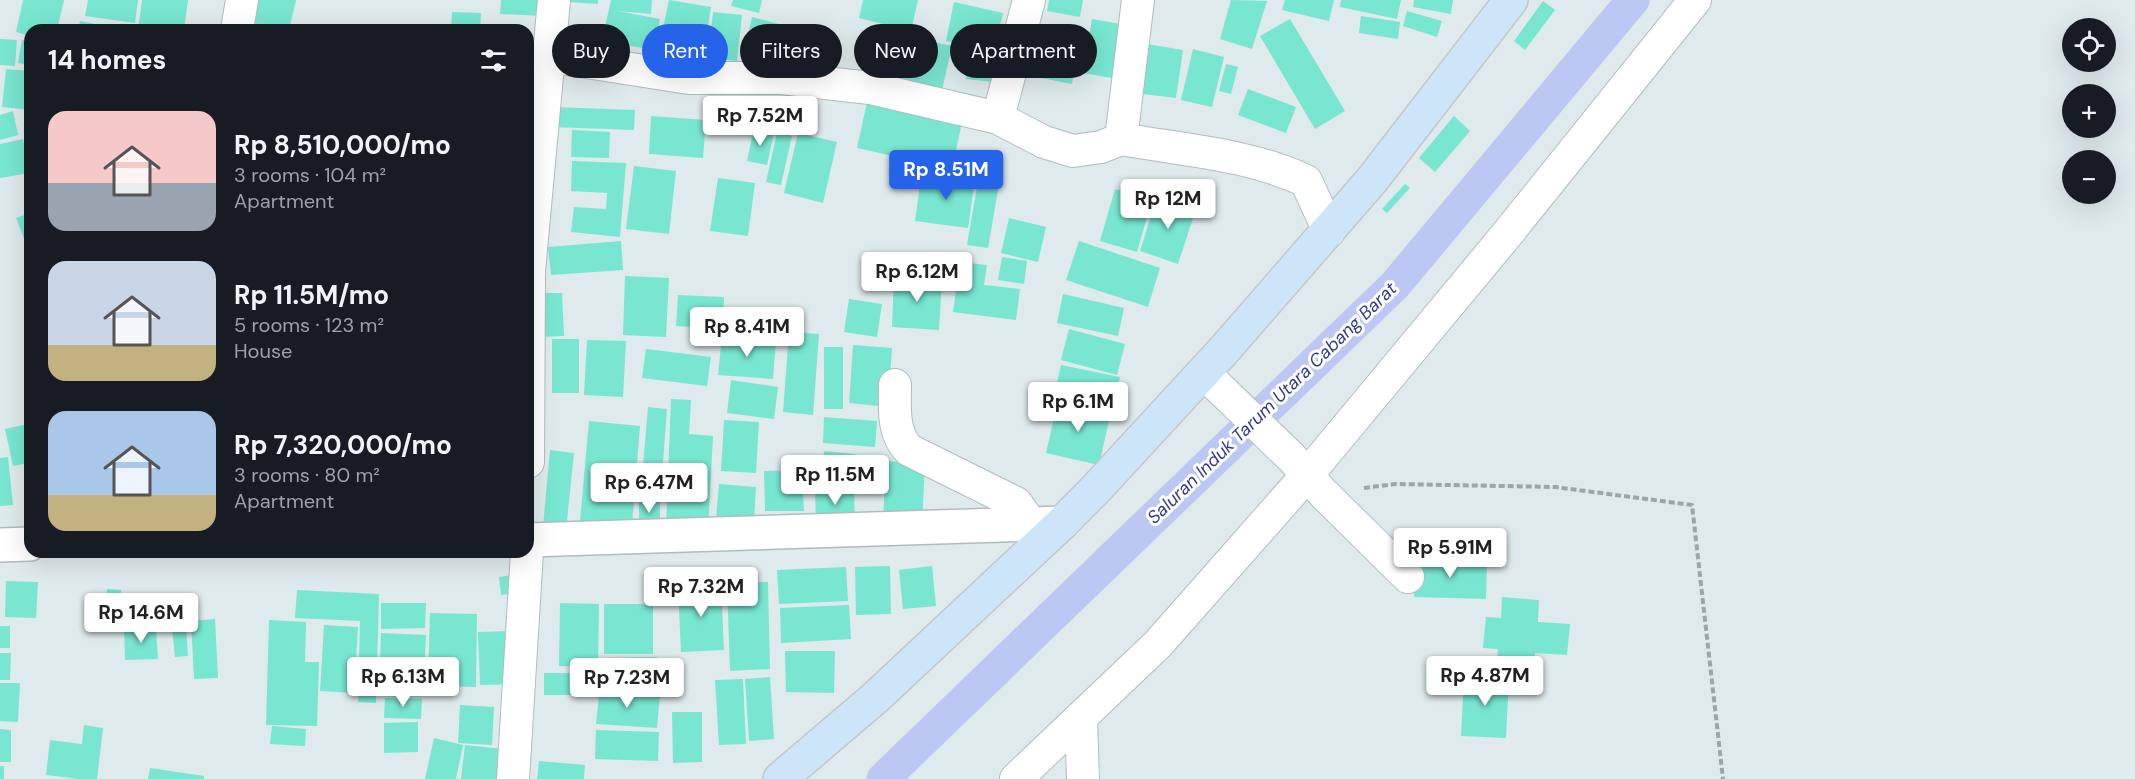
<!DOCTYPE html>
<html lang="en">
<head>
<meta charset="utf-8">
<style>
  body { margin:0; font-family:"DM Sans",sans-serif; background:#242831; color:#f1f3f6; height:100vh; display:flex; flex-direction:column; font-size:22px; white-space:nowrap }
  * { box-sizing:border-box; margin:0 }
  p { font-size:20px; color:#9ea1a6 }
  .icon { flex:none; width:33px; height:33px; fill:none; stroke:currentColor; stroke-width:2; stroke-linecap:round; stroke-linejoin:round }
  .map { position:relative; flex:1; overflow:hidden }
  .panel { position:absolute; left:24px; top:24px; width:510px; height:534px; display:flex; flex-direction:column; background:#171b24; border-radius:18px; box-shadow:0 6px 24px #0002 }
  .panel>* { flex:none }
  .guide { position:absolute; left:552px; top:24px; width:570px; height:54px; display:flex; gap:12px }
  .fabs { position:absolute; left:2062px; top:18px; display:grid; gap:12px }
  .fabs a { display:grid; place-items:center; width:54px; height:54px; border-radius:50%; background:#171b24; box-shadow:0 6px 24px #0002; font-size:30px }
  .price { position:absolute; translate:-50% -51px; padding:0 14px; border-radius:6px; background:#fff; color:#222; font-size:20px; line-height:39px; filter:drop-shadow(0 2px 3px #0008) }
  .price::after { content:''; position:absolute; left:50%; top:36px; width:18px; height:14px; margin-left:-9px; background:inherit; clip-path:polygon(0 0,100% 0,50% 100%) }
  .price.current { background:#2563eb; color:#fff }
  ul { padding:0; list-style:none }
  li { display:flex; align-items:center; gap:18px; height:150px; padding:0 24px }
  li span { display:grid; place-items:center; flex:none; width:168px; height:120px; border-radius:18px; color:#555 }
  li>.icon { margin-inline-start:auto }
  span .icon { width:72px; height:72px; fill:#fffc; stroke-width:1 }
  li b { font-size:26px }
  h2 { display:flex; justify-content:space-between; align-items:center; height:72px; padding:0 24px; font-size:26px }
  .chip { padding:0 21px; border-radius:27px; background:#171b24; box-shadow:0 6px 24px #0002; font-size:21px; line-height:54px }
  .chip.current { background:#2563eb; color:#fff }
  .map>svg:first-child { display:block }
</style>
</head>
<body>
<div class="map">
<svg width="2135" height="779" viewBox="0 0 2135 779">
  <rect width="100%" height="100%" fill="#dfeaec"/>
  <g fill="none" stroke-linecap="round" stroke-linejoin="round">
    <!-- canal -->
    <polyline stroke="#bdc7f4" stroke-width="33" points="883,779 1395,285 1633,0"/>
  </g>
  <!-- building -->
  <g fill="#78e6d1">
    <polygon points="23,0 64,0 57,30 30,30 30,36 16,32"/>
    <polygon points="88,0 138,0 135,23 85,16"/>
    <polygon points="142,0 188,0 184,30 138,30"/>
    <polygon points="249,0 296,0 289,30 244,22"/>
    <polygon points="501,0 544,0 544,16 500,14"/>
    <polygon points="567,0 598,0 598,4 567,2"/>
    <polygon points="611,0 652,0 651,14 618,11 660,19 654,50 602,41"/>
    <polygon points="669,0 711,7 704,54 682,50 685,32 663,28"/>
    <polygon points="733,0 762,0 759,13 731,6"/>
    <polygon points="863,0 918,0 911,31 859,18"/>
    <polygon points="1049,0 1083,0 1080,17 1047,11"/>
    <polygon points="1231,0 1267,1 1252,49 1220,39"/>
    <polygon points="1285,0 1334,0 1329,21 1282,10"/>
    <polygon points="1341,0 1401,0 1397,19 1340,7"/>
    <polygon points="1414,0 1453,0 1451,14 1413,7"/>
    <polygon points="1543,1 1555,10 1525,50 1514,41"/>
    <polygon points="954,2 1003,13 994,52 946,41"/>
    <polygon points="1407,11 1442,21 1437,37 1403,26"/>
    <polygon points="452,12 481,13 480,30 451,30"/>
    <polygon points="713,12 742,15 737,61 708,58"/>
    <polygon points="1361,16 1400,22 1398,39 1359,33"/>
    <polygon points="752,17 779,24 770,64 743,58"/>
    <polygon points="1092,19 1132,26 1123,80 1083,73"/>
    <polygon points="1290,19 1345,111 1315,129 1260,36"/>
    <polygon points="80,21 111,27 110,30 78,30"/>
    <polygon points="785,25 828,37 816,79 774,66"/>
    <polygon points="1029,27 1081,37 1072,84 1021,74"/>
    <polygon points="881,30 952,46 942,90 871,75"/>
    <polygon points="0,39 17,40 15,66 0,65"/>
    <polygon points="22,40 30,42 30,65 18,63"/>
    <polygon points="1141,43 1183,50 1176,98 1134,93"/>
    <polygon points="1193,49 1224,57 1212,107 1181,100"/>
    <polygon points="969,61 996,65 993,82 966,79"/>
    <polygon points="1226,64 1238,67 1231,94 1219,91"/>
    <polygon points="6,69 30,71 30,110 2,107"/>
    <polygon points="528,81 534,82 528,114"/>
    <polygon points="1248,89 1296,107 1286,133 1238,115"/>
    <polygon points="867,102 962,122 952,169 857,148"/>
    <polygon points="553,107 635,110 634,130 552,127"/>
    <polygon points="13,111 18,135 0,140 0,115"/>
    <polygon points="651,116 706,120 703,158 649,154"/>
    <polygon points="1454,116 1470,131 1435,172 1419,158"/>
    <polygon points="754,128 774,133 767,165 747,161"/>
    <polygon points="572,130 610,132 609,158 571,157"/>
    <polygon points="777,132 792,136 781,185 766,182"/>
    <polygon points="798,133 837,142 823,203 784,193"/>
    <polygon points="23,139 30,173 0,178 0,144"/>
    <polygon points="572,161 626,163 620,237 571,232 574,207 606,209 607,193 571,191"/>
    <polygon points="634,166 676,171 669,234 626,229"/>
    <polygon points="980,169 1001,173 988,248 967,245"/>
    <polygon points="958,170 976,173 968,228 915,221 921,178 956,183"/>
    <polygon points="718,178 755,183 748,236 710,231"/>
    <polygon points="1405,184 1410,188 1387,213 1382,209"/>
    <polygon points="1115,189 1152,200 1137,252 1100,241"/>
    <polygon points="1157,197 1196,209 1178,264 1140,251"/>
    <polygon points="30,213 30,254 16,218"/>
    <polygon points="1009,218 1046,227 1038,262 1001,253"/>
    <polygon points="621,241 623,270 551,275 548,247"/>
    <polygon points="1079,241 1160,268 1148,307 1066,280"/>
    <polygon points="1002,257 1027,261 1024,284 998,280"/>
    <polygon points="960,262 987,265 984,285 1020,289 1016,320 953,312"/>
    <polygon points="625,276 669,278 666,337 623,335"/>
    <polygon points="894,276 942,278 939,330 892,327"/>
    <polygon points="538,293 562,293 564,336 540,337"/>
    <polygon points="1063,294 1124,308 1118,336 1057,323"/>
    <polygon points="678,295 724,297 723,329 676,326"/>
    <polygon points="849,299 882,304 877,337 844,332"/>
    <polygon points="1069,329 1125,344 1117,375 1061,360"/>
    <polygon points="789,332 819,334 813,415 783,412"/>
    <polygon points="722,336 776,341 773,379 718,375"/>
    <rect x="552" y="339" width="27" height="54"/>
    <polygon points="587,340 626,341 623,397 584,395"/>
    <polygon points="853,345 892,348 888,407 849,403"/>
    <rect x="824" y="347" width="19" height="62"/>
    <polygon points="646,349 711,357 707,386 642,378"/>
    <polygon points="1061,365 1120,377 1114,407 1054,396"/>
    <polygon points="731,380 778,387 774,419 727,413"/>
    <polygon points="671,399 691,400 689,434 713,436 708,530 666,528"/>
    <polygon points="1058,400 1111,412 1099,465 1046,453"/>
    <polygon points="648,407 667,409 661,490 641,489"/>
    <polygon points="30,415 30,463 13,466 5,429 27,424 25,416"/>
    <polygon points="824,417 877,421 875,447 823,443"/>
    <polygon points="724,420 759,422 756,473 721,471"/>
    <polygon points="589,421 640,426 631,537 579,532"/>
    <polygon points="550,450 574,453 566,530 543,527"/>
    <polygon points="824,451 855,454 853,468 823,464"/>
    <polygon points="8,457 13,505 0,506 0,458"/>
    <polygon points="886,461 925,463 922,524 883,522"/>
    <polygon points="802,470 804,511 765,511 764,471"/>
    <polygon points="719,484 756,487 754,522 716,519"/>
    <polygon points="854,484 855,528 816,529 815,485"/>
    <rect x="639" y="493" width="21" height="41"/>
    <polygon points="1414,560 1487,562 1486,599 1414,597"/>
    <polygon points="890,566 891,614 856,615 855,567"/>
    <polygon points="932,566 936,606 903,609 899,570"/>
    <polygon points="846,567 848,601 779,604 777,570"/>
    <polygon points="511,575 515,593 501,595 499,577"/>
    <polygon points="6,581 38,582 36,618 5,617"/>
    <polygon points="768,582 770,669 730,671 727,583"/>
    <polygon points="721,585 724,650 681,652 678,587"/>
    <polygon points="107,589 121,590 121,611 106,611"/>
    <polygon points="297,590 379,594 376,703 358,702 360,621 295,618"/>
    <polygon points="1502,597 1539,600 1538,622 1570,624 1567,655 1535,653 1533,678 1496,675 1498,649 1483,648 1486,617 1501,618"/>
    <polygon points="167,601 168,623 126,625 125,603"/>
    <polygon points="381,603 426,603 425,628 381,629"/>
    <polygon points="560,603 599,604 598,667 559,666"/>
    <rect x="604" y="604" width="49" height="50"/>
    <polygon points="849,605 851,639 781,643 780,608"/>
    <polygon points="430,613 477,614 476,687 428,686"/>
    <polygon points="215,619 218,678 194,679 191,621"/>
    <polygon points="269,620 306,622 305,662 319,662 317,726 266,725"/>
    <polygon points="324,625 358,627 354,693 320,691"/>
    <rect x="0" y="626" width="10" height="22"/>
    <polygon points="186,627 188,656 175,657 172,628"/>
    <polygon points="124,628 156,628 158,659 125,660"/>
    <polygon points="508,631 517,684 480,685 478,632"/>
    <polygon points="381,633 426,635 423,696 379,695"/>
    <polygon points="785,651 835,651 834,693 786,692"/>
    <polygon points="0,653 11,653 10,680 0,680"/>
    <polygon points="657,657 657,675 603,676 602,658"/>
    <polygon points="544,673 593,673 594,695 544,695"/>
    <polygon points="1464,676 1509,678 1506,738 1461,736"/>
    <polygon points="770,677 774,739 749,741 745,679"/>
    <polygon points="743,679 746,744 719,745 715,680"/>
    <polygon points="0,683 20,683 18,722 0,721"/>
    <polygon points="600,686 616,687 616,693 660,696 657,728 596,724"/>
    <polygon points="385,698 422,699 421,719 384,718"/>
    <polygon points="460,705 494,707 492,745 458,743"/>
    <polygon points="672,712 702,712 702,762 673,763"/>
    <polygon points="418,722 418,752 384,753 384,723"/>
    <polygon points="84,725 103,728 97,779 79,779 46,775 50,740 82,744"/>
    <polygon points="272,726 306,729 305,746 270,744"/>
    <polygon points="0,729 11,730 11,762 0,762"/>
    <polygon points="596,730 659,732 658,761 595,759"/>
    <polygon points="434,738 463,745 456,779 425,779"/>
    <polygon points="465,745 512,750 508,779 461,779"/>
    <polygon points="539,761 585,765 584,779 537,779"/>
    <rect x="0" y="766" width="4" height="13"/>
    <polygon points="150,768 204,776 204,779 148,779"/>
  </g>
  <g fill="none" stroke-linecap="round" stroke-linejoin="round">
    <defs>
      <g id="minor">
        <polyline points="237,30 242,0"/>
        <path d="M528,58l20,-2 141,22h92l89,10 128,30 46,24 29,9 28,-4 20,-8c62,11 128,15 185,42l23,50"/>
        <polyline points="998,118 1029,0"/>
        <polyline points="1121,139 1138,0"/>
        <polyline points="1204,373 1292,458 1323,493 1408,577"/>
        <path d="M895,385c0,24 -3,47 14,65l107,53 15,21"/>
        <polyline points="528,462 529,271 554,0"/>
        <polyline points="1081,719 1083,779"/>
        <polyline points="513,779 527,552"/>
        <polyline points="1016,779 1158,644 1308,474 1508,233 1695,0"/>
      </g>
      <g id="tertiary">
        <polyline points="528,540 1062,523"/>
        <polyline points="0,545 30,544"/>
      </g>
      <polyline id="primary" points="780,779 875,698 1062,523 1094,491 1224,350 1372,180 1511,0"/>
    </defs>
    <!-- minor casing -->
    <use href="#minor" stroke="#b1bcbe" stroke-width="34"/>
    <!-- tertiary casing -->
    <use href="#tertiary" stroke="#b1bcbe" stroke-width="36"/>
    <!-- primary casing -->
    <use href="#primary" stroke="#c5c6c7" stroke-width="36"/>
    <!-- path -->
    <polyline stroke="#9da6a7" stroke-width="4" stroke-dasharray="6 3" stroke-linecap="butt" points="1364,488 1395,484 1555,487 1692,505 1723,779"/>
    <!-- minor -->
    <use href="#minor" stroke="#fff" stroke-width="32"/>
    <!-- tertiary -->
    <use href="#tertiary" stroke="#fff" stroke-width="33"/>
    <!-- primary -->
    <use href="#primary" stroke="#cde5f9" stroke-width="33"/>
  </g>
  <g text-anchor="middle" stroke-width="6" stroke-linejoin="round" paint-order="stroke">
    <!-- water labels -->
    <g font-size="18" font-style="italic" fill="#33398d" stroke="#fff">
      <text transform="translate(1272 403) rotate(-44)" y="6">Saluran Induk Tarum Utara Cabang Barat</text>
    </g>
  </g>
</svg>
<div class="fabs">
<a><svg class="icon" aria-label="locate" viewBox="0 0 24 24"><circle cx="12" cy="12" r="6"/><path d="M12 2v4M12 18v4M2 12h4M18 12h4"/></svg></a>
<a>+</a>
<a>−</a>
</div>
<b class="price" style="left:760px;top:147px">Rp 7.52M</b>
<b class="price current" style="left:946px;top:201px">Rp 8.51M</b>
<b class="price" style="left:1168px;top:230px">Rp 12M</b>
<b class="price" style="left:917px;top:303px">Rp 6.12M</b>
<b class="price" style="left:747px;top:358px">Rp 8.41M</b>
<b class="price" style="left:1078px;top:433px">Rp 6.1M</b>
<b class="price" style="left:835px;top:506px">Rp 11.5M</b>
<b class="price" style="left:649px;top:514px">Rp 6.47M</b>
<b class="price" style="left:1450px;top:579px">Rp 5.91M</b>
<b class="price" style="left:701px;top:618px">Rp 7.32M</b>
<b class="price" style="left:141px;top:644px">Rp 14.6M</b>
<b class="price" style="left:1485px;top:707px">Rp 4.87M</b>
<b class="price" style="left:403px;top:708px">Rp 6.13M</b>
<b class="price" style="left:627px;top:709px">Rp 7.23M</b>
<div class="guide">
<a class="chip">Buy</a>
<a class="chip current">Rent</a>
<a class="chip">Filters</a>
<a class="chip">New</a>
<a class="chip">Apartment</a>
</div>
<section class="panel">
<h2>14 homes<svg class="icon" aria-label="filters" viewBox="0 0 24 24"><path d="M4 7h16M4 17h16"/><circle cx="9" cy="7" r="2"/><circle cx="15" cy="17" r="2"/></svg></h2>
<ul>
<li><span style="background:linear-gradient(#f6c9c9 60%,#9aa5b1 0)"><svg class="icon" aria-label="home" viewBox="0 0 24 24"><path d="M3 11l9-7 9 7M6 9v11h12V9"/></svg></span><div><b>Rp 8,510,000/mo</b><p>3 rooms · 104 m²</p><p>Apartment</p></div></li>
<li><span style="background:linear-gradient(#c9d6e8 70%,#c2b280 0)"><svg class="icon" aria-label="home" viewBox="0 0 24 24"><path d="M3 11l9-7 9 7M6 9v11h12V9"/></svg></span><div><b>Rp 11.5M/mo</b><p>5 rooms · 123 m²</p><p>House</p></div></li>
<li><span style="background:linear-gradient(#a9c7e8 70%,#c2b280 0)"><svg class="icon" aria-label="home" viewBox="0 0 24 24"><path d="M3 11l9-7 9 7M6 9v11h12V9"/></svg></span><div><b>Rp 7,320,000/mo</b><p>3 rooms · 80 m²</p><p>Apartment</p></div></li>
</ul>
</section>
</div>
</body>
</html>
